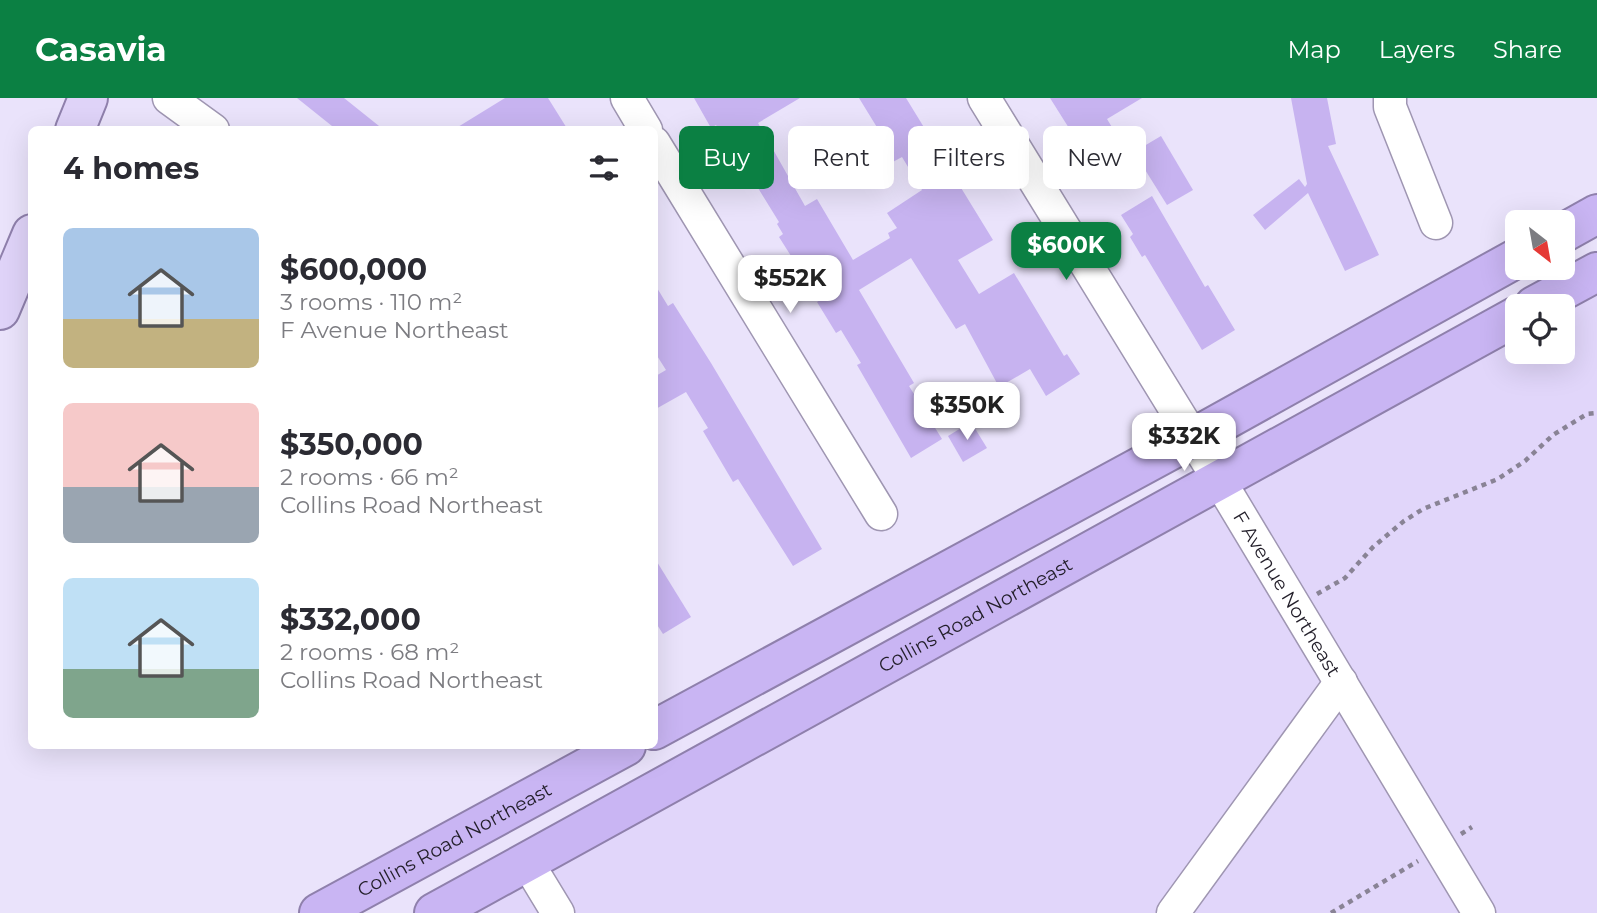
<!DOCTYPE html>
<html lang="en">
<head>
<meta charset="utf-8">
<style>
  body { margin:0; font-family:Montserrat,sans-serif; background:#f2f2f3; color:#2b2b33; height:100vh; display:flex; flex-direction:column; font-size:26px; white-space:nowrap }
  * { box-sizing:border-box; margin:0 }
  p { font-size:23px; color:#7c7c81 }
  .icon { flex:none; width:38px; height:38px; fill:none; stroke:currentColor; stroke-width:2; stroke-linecap:round; stroke-linejoin:round }
  .map { position:relative; flex:1; overflow:hidden }
  .sheet { position:absolute; left:28px; top:28px; width:630px; height:623px; display:flex; flex-direction:column; background:#fff; border-radius:10px; box-shadow:0 7px 28px #0002 }
  .sheet>* { flex:none }
  .banner { position:absolute; left:679px; top:28px; width:665px; height:63px; display:flex; gap:14px }
  .needle { width:46px; rotate:149deg }
  .buttons { position:absolute; left:1505px; top:112px; display:grid; gap:14px }
  .buttons a { display:grid; place-items:center; width:70px; height:70px; border-radius:10px; background:#fff; box-shadow:0 7px 28px #0002; font-size:35px }
  .price { position:absolute; translate:-50% -60px; padding:0 16px; border-radius:14px; background:#fff; color:#222; font-size:23px; line-height:46px; filter:drop-shadow(0 2px 4px #0008) }
  .price::after { content:''; position:absolute; left:50%; top:42px; width:21px; height:16px; margin-left:-10px; background:inherit; clip-path:polygon(0 0,100% 0,50% 100%) }
  .price.active { background:#0b8043; color:#fff }
  ul { padding:0; list-style:none }
  li { display:flex; align-items:center; gap:21px; height:175px; padding:0 35px }
  li span { display:grid; place-items:center; flex:none; width:196px; height:140px; border-radius:10px; color:#555 }
  li>.icon { margin-inline-start:auto }
  span .icon { width:84px; height:84px; fill:#fffc; stroke-width:1 }
  li b { font-size:30px }
  h2 { display:flex; justify-content:space-between; align-items:center; height:84px; padding:0 35px; font-size:30px }
  .tag { padding:0 24px; border-radius:10px; background:#fff; box-shadow:0 7px 28px #0002; font-size:24px; line-height:63px }
  .tag.active { background:#0b8043; color:#fff }
  header { display:flex; align-items:center; gap:42px; box-sizing:border-box; height:98px; padding:0 35px; background:#0b8043; color:#fff }
  header strong { font-size:33px }
  nav { display:flex; gap:38px; margin-inline-start:auto; font-size:24px }
  .map>svg:first-child { display:block }
</style>
</head>
<body>
<header>
<strong>Casavia</strong>
<nav><a>Map</a><a>Layers</a><a>Share</a></nav>
</header>
<div class="map">
<svg width="1597" height="815" viewBox="0 0 1597 815">
  <rect width="100%" height="100%" fill="#eae3fb"/>
  <!-- built -->
  <polygon fill="#e1d6fa" points="1597,174 1597,815 434,815 1517,218 1517,254 1563,254 1563,208"/>
  <!-- building -->
  <g fill="#c7b3f0">
    <polygon points="297,0 344,0 384,32 337,32"/>
    <polygon points="505,0 548,0 568,32 453,32"/>
    <polygon points="694,0 800,0 758,25 805,108 817,101 853,162 890,140 888,135 897,130 887,115 922,92 902,59 869,77 859,60 886,44 859,0 906,0 993,142 958,162 979,196 1014,175 1064,258 1067,256 1080,276 1046,298 1030,271 999,289 965,226 956,231 911,160 859,192 914,285 909,288 942,341 911,360 857,267 861,265 841,232 836,235 817,204 823,200 801,167 798,169 779,139 783,136 777,126 779,124 758,90 756,91 716,27 711,30"/>
    <polygon points="1050,0 1142,0 1107,21 1133,64 1105,82 1099,71 1096,73"/>
    <polygon points="1291,0 1327,0 1336,46 1328,48 1379,157 1345,173 1308,95 1265,132 1253,117 1299,81 1305,89 1307,86"/>
    <polygon points="1161,38 1193,92 1167,107 1134,54"/>
    <polygon points="1152,98 1205,189 1208,187 1235,232 1202,252 1145,157 1142,159 1130,139 1133,136 1121,117"/>
    <polygon points="654,185 668,208 673,205 711,265 822,451 793,468 738,381 733,384 703,333 708,330 686,294 654,312 654,279 666,272 654,253"/>
    <polygon points="971,324 987,350 963,364 948,338"/>
    <polygon points="654,459 691,519 663,536 654,522"/>
  </g>
  <g fill="none" stroke-linecap="round" stroke-linejoin="round">
    <defs>
      <g id="minor">
        <polyline points="169,0 213,32"/>
        <polyline points="627,0 646,32"/>
        <path id="s1" d="M984,0l235,382 260,433"/>
        <polyline points="1390,0 1390,9 1436,125"/>
        <polyline points="654,45 881,416"/>
        <polyline points="527,764 558,815"/>
        <polyline points="1173,815 1341,584"/>
      </g>
      <g id="major">
        <polyline points="75,32 88,0"/>
        <polyline points="0,212 32,136"/>
      </g>
      <g id="highway">
        <polyline points="1563,135 1597,116"/>
        <polyline points="1534,208 1597,174"/>
        <polyline points="654,632 1193,340 1517,160"/>
        <path id="s2" d="M319,815l307,-167"/>
        <path id="s3" d="M434,815l1083,-597"/>
      </g>
    </defs>
    <!-- minor casing -->
    <use href="#minor" stroke="#9f96b2" stroke-width="35"/>
    <!-- major casing -->
    <use href="#major" stroke="#8f80ac" stroke-width="42"/>
    <!-- highway casing -->
    <use href="#highway" stroke="#8f80ac" stroke-width="42"/>
    <!-- path -->
    <g stroke="#898395" stroke-width="4.5" stroke-dasharray="5 5" stroke-linecap="butt">
      <polyline points="1317,496 1345,480 1373,449 1404,423 1423,411 1498,381 1525,363 1553,337 1587,316 1597,315"/>
      <polyline points="1461,736 1472,729"/>
      <polyline points="1331,815 1418,763"/>
    </g>
    <!-- minor -->
    <use href="#minor" stroke="#fff" stroke-width="32"/>
    <!-- major -->
    <use href="#major" stroke="#dfd3f8" stroke-width="38"/>
    <!-- highway -->
    <use href="#highway" stroke="#c9b5f3" stroke-width="38"/>
  </g>
  <g text-anchor="middle" stroke-width="5" stroke-linejoin="round" paint-order="stroke">
    <!-- street labels -->
    <g font-size="19" fill="#221e29" stroke="#fff">
      <text dy="7" stroke="none"><textPath href="#s1" startOffset="581">F Avenue Northeast</textPath></text>
      <text dy="7" stroke="none"><textPath href="#s3" startOffset="618">Collins Road Northeast</textPath></text>
      <text dy="7" stroke="none"><textPath href="#s2" startOffset="154">Collins Road Northeast</textPath></text>
    </g>
  </g>
</svg>
<div class="buttons">
<a><svg class="needle" viewBox="-14 -14 28 28"><path d="M0-13l5 13h-10z" fill="#e53935"/><path d="M0 13l5-13h-10z" fill="#7c7c81"/></svg></a>
<a><svg class="icon" aria-label="locate" viewBox="0 0 24 24"><circle cx="12" cy="12" r="6"/><path d="M12 2v4M12 18v4M2 12h4M18 12h4"/></svg></a>
</div>
<b class="price active" style="left:1066px;top:184px">$600K</b>
<b class="price" style="left:790px;top:217px">$552K</b>
<b class="price" style="left:967px;top:344px">$350K</b>
<b class="price" style="left:1184px;top:375px">$332K</b>
<div class="banner">
<a class="tag active">Buy</a>
<a class="tag">Rent</a>
<a class="tag">Filters</a>
<a class="tag">New</a>
</div>
<section class="sheet">
<h2>4 homes<svg class="icon" aria-label="filters" viewBox="0 0 24 24"><path d="M4 7h16M4 17h16"/><circle cx="9" cy="7" r="2"/><circle cx="15" cy="17" r="2"/></svg></h2>
<ul>
<li><span style="background:linear-gradient(#a9c7e8 65%,#c2b280 0)"><svg class="icon" aria-label="home" viewBox="0 0 24 24"><path d="M3 11l9-7 9 7M6 9v11h12V9"/></svg></span><div><b>$600,000</b><p>3 rooms · 110 m²</p><p>F Avenue Northeast</p></div></li>
<li><span style="background:linear-gradient(#f6c9c9 60%,#9aa5b1 0)"><svg class="icon" aria-label="home" viewBox="0 0 24 24"><path d="M3 11l9-7 9 7M6 9v11h12V9"/></svg></span><div><b>$350,000</b><p>2 rooms · 66 m²</p><p>Collins Road Northeast</p></div></li>
<li><span style="background:linear-gradient(#bfe0f5 65%,#7fa58c 0)"><svg class="icon" aria-label="home" viewBox="0 0 24 24"><path d="M3 11l9-7 9 7M6 9v11h12V9"/></svg></span><div><b>$332,000</b><p>2 rooms · 68 m²</p><p>Collins Road Northeast</p></div></li>
</ul>
</section>
</div>
</body>
</html>
